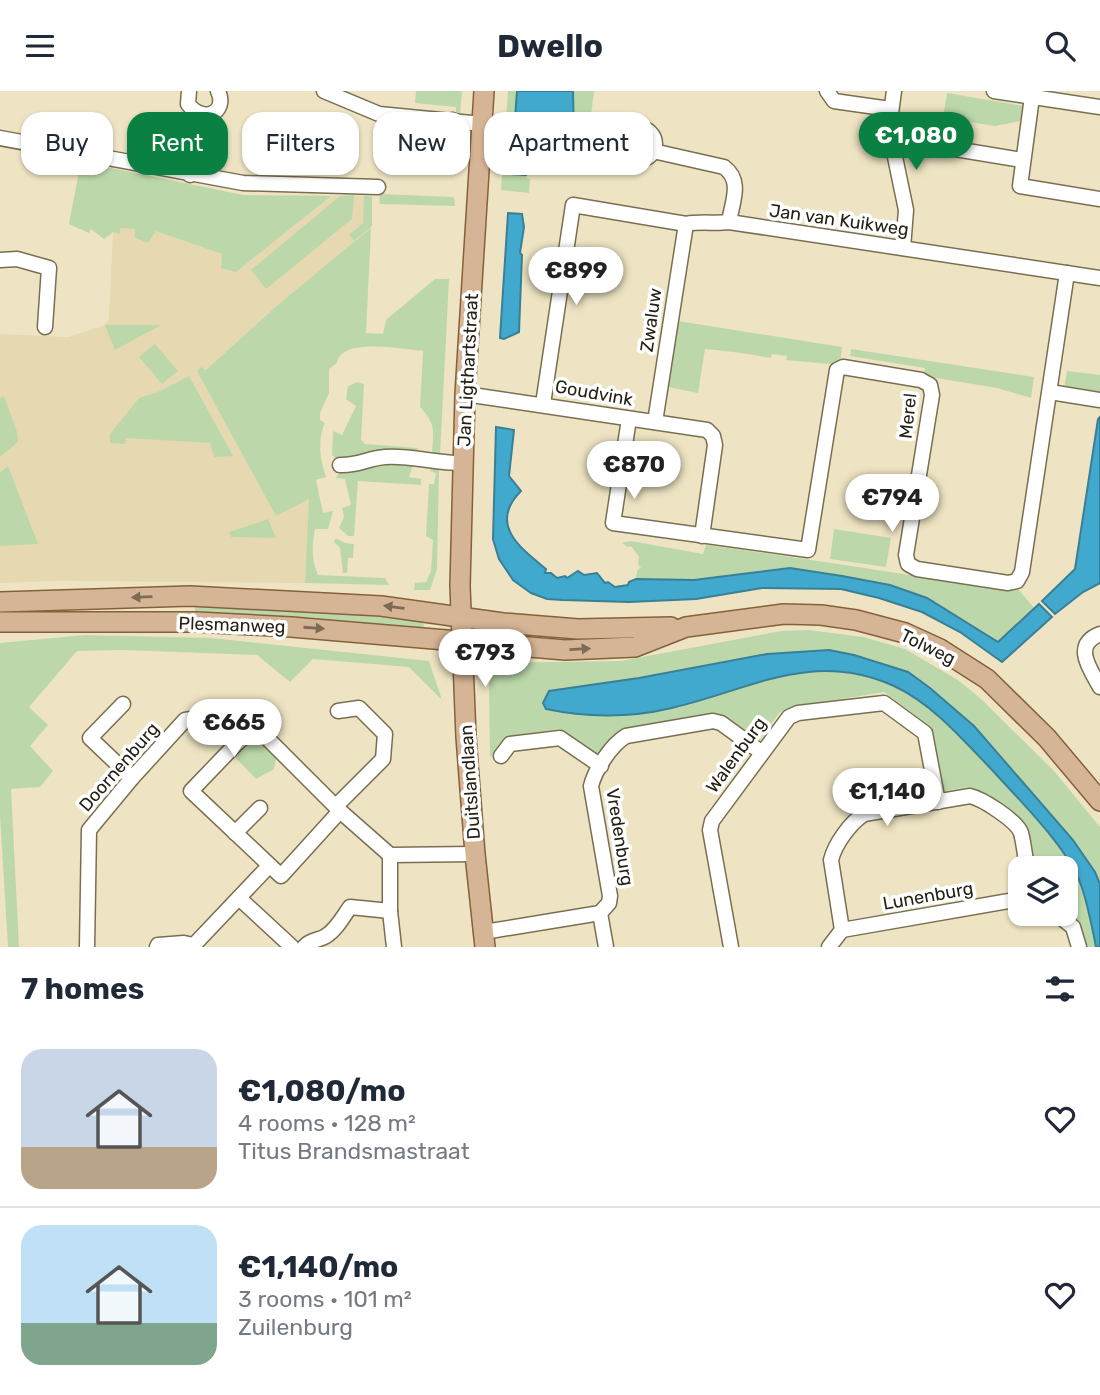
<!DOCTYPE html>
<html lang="en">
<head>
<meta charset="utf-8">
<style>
  body { margin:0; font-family:Rubik,sans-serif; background:#f6f6f7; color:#1f2937; height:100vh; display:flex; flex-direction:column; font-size:26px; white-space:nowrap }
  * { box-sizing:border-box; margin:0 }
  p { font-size:23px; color:#747a83 }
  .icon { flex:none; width:38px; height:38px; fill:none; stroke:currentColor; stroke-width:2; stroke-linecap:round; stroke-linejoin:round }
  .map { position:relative; height:856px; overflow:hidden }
  .sheet { display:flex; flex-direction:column; background:#fff; flex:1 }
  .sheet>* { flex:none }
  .banner { position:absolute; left:21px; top:21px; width:700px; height:63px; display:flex; gap:14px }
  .fabs { position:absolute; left:1008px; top:765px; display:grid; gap:14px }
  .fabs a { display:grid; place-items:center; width:70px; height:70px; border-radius:14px; background:#fff; box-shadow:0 2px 5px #0004; font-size:35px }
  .price { position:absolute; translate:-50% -60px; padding:0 16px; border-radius:24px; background:#fff; color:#222; font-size:23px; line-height:46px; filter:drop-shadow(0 2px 4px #0008) }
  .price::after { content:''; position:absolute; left:50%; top:42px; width:21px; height:16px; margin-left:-10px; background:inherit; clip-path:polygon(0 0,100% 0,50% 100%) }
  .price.on { background:#0b8043; color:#fff }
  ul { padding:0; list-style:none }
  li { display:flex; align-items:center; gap:21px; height:175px; padding:0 21px }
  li+li { border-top:2px solid #e0e1e3 }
  li span { display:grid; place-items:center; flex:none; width:196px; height:140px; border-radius:21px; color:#555 }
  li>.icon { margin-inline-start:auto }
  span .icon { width:84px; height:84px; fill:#fffc; stroke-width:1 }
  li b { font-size:30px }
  h2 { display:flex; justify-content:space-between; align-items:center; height:84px; padding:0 21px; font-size:30px }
  .chip { padding:0 24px; border-radius:21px; background:#fff; box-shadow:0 2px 5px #0004; font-size:24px; line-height:63px }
  .chip.on { background:#0b8043; color:#fff }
  header { display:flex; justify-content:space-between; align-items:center; height:91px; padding:0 21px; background:#fff; font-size:32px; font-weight:700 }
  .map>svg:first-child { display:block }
</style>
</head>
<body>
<header><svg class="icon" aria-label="menu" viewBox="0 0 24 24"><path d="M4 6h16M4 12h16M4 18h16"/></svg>Dwello<svg class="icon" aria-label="search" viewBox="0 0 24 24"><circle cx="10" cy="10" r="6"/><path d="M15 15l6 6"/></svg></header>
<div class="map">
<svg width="1100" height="856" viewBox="0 0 1100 856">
  <rect width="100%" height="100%" fill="#eee4c3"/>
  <!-- built -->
  <polygon fill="#e6d9b1" points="81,71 243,104 372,105 365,240 321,238 305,492 58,490 0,492 0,243 68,246 105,234 109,228 113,142 104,148 91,138 89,142 69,133"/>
  <!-- green -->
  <g fill="#bcd8ab">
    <polygon points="416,0 462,0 460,24 456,24 456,16 415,12"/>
    <polygon points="508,0 517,0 511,83 526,84 526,87 530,88 529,102 501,99"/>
    <polygon points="573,0 594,0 588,49 613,54 612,67 594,64 594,59 567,54 569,45 574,46"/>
    <polygon points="947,2 1024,15 1020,30 995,35 943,27"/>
    <polygon points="81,71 243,104 331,105 236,181 221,177 222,163 156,140 148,152 135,147 135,138 120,137 120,143 113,141 104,148 91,138 89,142 69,133"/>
    <polygon points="379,103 454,106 455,115 380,113"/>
    <polygon points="354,104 352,128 266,198 251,179 340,105"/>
    <polygon points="364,105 372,105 372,135 354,150 349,144 363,132"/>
    <path d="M371,137l-5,105 17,1 3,-14 49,-41h14l-9,176 -8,-1c1,-24 5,-28 -12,-47l3,-56c-20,-2 -83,-14 -86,12l-8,6v24l-9,20v7l5,3c-8,18 -5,36 1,54l-10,3 7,33 10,-2 -5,18h-13c-3,17 -4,30 3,46l67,3 4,7 -84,-2 4,-84 -33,17 -79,-145 4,-4 5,3 73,-66z"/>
    <path d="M678,230l164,26 -2,18 -54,-5 1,-4 -15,-2 -1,4c-22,-4 -43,-7 -66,-9l-7,44 -30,-6z"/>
    <polygon points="105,234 161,234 115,259"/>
    <polygon points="155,253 178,280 162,293 139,266"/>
    <polygon points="851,258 1034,286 1031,307 997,297 924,285 925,277 850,265"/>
    <polygon points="1067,280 1100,284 1100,303 1064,298"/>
    <polygon points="189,285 233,365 214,366 210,352 126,347 125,353 110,352 110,343 139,307 160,300"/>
    <polygon points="358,291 364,293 361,349 365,353 418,357 414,367 340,371 332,364 333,340 342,344 356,315 346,308 348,295"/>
    <polygon points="4,305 17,341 18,351 0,366 0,307"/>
    <polygon points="384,371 413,374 409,386 421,388 421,394 358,390 354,445 348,445 339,437 344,426 342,417 351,414 345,388 336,387 340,381 362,379"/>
    <polygon points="8,375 38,453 0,455 0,382"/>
    <polygon points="432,376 439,378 437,478 430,499 414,499 415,492 426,491 431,480 433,449 426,445 429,393 434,393 436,382 430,380"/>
    <polygon points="268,428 276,447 231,446 229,441"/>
    <polygon points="834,438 891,447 886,476 830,468"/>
    <polygon points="336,447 345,452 354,453 353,467 348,467 347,482 343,482 340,457 334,451"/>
    <path d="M631,450l72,13 3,-9c105,14 208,32 313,45l15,18 -36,34 -71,-44 -37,-13 -186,-7 -9,2 -59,-1 1,-8 4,-4 -3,-2 1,-8 -8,-11 -3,1 -6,-4z"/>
    <polygon points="195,511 423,524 424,537 195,522"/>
    <path d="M809,539l54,7 42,12 53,31 23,19 73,72 46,56v57l-5,-12 -165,-184 -22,-16 -54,-17 -25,-5 -268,39 29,25c40,0 76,-3 115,-15 38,-11 72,-27 112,-28 24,-1 56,5 78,16 49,23 161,143 184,193 10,21 13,45 17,67h-10l-4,-19 -16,-15v-45h-34l-11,-45 -53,-36 -25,4 -12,-64 -47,-35 -96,16 -9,5 -20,28 -26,-18 -24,-9 -92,18 -18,23 -40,-26 -49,7 -20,21 -1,-74 7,-20 125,-2 160,-30z"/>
    <polygon points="85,544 210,547 429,570 442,609 409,576 313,568 290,591 257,564 123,559 77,560 29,616 48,634 30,655 53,680 40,696 11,698 19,856 8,856 0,724 0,552"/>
    <polygon points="258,642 277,663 274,678 256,688 232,663"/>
  </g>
  <!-- water -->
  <g fill="#41a9cd" stroke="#398096" stroke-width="2">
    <polygon points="517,0 573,0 574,46 531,39 526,84 511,83"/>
    <polygon points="508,122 522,123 524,136 520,162 522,164 519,241 504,248 500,247"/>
    <polygon points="1100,326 1100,492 1083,501 1055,523 1042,510 1075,478 1098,328"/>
    <path d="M496,336l18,3 -5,46 12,15c-33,33 -1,57 25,78l-1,4h6l6,5 8,-2 2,2 11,-7 6,4 13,-2 8,10 3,-1 7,5 13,-2 1,-3 7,-3 58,1 96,-12 52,8 48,9 37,13 71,44 41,-38 13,13 -50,45 -42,-30 -38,-20 -43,-14 -38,-9 -79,-1 -66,11 -67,3 -66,-2 -16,-1 -16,-6 -18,-13 -14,-21 -6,-20z"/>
    <path d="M829,559l25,5 54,17 22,16 44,38 99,114 22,32 5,12v63h-4c-4,-21 -8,-42 -15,-62 -13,-37 -60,-83 -87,-113 -29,-30 -61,-68 -100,-86 -84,-38 -147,6 -227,23 -38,9 -83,8 -121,0l-3,-6 6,-12 90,-13 128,-24z"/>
  </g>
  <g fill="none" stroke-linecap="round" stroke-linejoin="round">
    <defs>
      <g id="minor">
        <path d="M189,0l-1,13c15,20 40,9 30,-13"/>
        <polyline points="324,0 379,23 482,33"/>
        <polyline points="827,0 834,10 890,18"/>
        <polyline points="894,0 889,37 906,119 903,157"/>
        <polyline points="994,0 1100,16"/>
        <polyline points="1032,6 1020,95 1100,108"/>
        <circle cx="639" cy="53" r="16"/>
        <polyline points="0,47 243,92 378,96"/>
        <polyline points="449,50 452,29"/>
        <polyline points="937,55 1022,69"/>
        <path d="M653,60l71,16c19,14 8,35 5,55"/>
        <polyline points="190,84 202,24"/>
        <polyline points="0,169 17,168 49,177 45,236"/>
        <polyline points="1050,301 1100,309"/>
        <polyline points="465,303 707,339 713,345 715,354 702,445"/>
        <path d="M543,313l30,-199 113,19c15,-3 28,0 43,-2l371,56"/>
        <polyline points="629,328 613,432 808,459 837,279 843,276 921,289 930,294 932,304 906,464 908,473 917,478 1008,492 1017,490 1022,481 1067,182"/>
        <polyline points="655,331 686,133"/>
        <path d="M340,374c17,1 29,-7 45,-8 26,-2 53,7 79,6"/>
        <path d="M1100,543c-28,11 -10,35 0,53"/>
        <polyline points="123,613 90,647 132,687"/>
        <polyline points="238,651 191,700 281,785 340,720"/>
        <polyline points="501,665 510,653 560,647 601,675"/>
        <polyline points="336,715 383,668 385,643 359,617 338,620"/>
        <polyline points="235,742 260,717"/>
        <polyline points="390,764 390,820 394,856"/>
        <polyline points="239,807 292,856"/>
        <polyline points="1055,822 1073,836 1079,856"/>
        <polyline points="842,839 1020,808"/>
        <polyline points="484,841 600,822"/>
        <polyline points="87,856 89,739 132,687 185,629 211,625 238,651 256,636 340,720 390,764 475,763"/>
        <polyline points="157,856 158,854 184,852 193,854"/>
        <polyline points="192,856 269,775"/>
        <path d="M304,856c7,-8 14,-6 22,-11 10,-6 17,-19 24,-29l40,4"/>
        <path d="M606,856l-6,-34 9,-10 1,-7 -19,-110c4,-16 20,-41 35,-50l87,-15 8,2 40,29"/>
        <polyline points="731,856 710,739 712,730 789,626 798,622 884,612 925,642 938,711"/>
        <path d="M829,856l13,-17 -11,-70c4,-16 19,-37 33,-46l106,-18c13,3 47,25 51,37 3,11 4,24 6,35"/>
      </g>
      <g id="major">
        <polyline points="484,0 465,303 460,495 466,646 475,763 485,856"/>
        <polyline points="0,511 190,505 381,515 503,532 578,538 671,536"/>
        <polyline points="0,531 197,531 291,536 565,559 635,556 686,536 784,523 821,524 856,529 905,542 940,558 987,588 1047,647 1100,710"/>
      </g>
    </defs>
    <!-- minor casing -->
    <use href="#minor" stroke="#786f51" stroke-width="17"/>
    <!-- major casing -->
    <use href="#major" stroke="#85613b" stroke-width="22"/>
    <!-- minor -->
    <use href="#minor" stroke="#fff" stroke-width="14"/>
    <!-- major -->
    <use href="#major" stroke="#d5b595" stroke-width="19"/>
  </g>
  <!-- one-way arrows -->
  <defs><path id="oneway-solid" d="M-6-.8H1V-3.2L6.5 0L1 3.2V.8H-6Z" transform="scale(1.75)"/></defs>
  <g fill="#7d6b55">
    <use href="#oneway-solid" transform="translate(142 506) rotate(178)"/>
    <use href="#oneway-solid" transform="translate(394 516) rotate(-173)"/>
    <use href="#oneway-solid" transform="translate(314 537) rotate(4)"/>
    <use href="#oneway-solid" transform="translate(580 558) rotate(-3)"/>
  </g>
  <g text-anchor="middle" stroke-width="7" stroke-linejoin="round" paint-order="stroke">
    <!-- street labels -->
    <g font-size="18" fill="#252115" stroke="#fff">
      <text transform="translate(839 129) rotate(8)" y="6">Jan van Kuikweg</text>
      <text transform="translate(651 229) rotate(-82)" y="6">Zwaluw</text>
      <text transform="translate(468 279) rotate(-87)" y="6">Jan Ligthartstraat</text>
      <text transform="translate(594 302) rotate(10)" y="6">Goudvink</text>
      <text transform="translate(908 325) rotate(-84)" y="6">Merel</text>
      <text transform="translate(232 534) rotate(2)" y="6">Plesmanweg</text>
      <text transform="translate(928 556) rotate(26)" y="6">Tolweg</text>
      <text transform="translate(736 664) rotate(-54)" y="6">Walenburg</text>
      <text transform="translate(119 676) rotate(-49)" y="6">Doornenburg</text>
      <text transform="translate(470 691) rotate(-94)" y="6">Duitslandlaan</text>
      <text transform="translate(620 746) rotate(81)" y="6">Vredenburg</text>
      <text transform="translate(928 805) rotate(-10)" y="6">Lunenburg</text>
    </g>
  </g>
</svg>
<div class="fabs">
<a><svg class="icon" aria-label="layers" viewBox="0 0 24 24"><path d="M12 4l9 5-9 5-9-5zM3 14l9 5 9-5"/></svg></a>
</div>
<b class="price on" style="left:916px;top:81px">€1,080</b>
<b class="price" style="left:576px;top:216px">€899</b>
<b class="price" style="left:634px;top:410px">€870</b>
<b class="price" style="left:892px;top:443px">€794</b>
<b class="price" style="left:485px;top:598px">€793</b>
<b class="price" style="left:234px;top:668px">€665</b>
<b class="price" style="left:887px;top:737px">€1,140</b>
<div class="banner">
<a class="chip">Buy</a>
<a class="chip on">Rent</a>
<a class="chip">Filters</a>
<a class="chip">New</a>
<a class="chip">Apartment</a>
</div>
</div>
<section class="sheet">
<h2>7 homes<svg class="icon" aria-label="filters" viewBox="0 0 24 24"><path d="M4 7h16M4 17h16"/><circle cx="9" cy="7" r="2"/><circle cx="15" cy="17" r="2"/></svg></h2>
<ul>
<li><span style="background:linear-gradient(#c9d6e8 70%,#b9a48a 0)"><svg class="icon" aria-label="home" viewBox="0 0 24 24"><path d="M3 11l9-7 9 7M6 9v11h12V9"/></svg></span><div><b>€1,080/mo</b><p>4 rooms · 128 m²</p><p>Titus Brandsmastraat</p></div><svg class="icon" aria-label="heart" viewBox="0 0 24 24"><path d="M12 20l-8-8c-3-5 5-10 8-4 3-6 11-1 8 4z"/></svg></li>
<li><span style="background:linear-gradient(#bfe0f5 70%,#7fa58c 0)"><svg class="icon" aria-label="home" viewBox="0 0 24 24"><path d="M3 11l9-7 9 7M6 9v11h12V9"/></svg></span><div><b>€1,140/mo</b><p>3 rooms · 101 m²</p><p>Zuilenburg</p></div><svg class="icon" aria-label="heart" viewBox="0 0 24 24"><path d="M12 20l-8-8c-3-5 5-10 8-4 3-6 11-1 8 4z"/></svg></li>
</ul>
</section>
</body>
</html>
